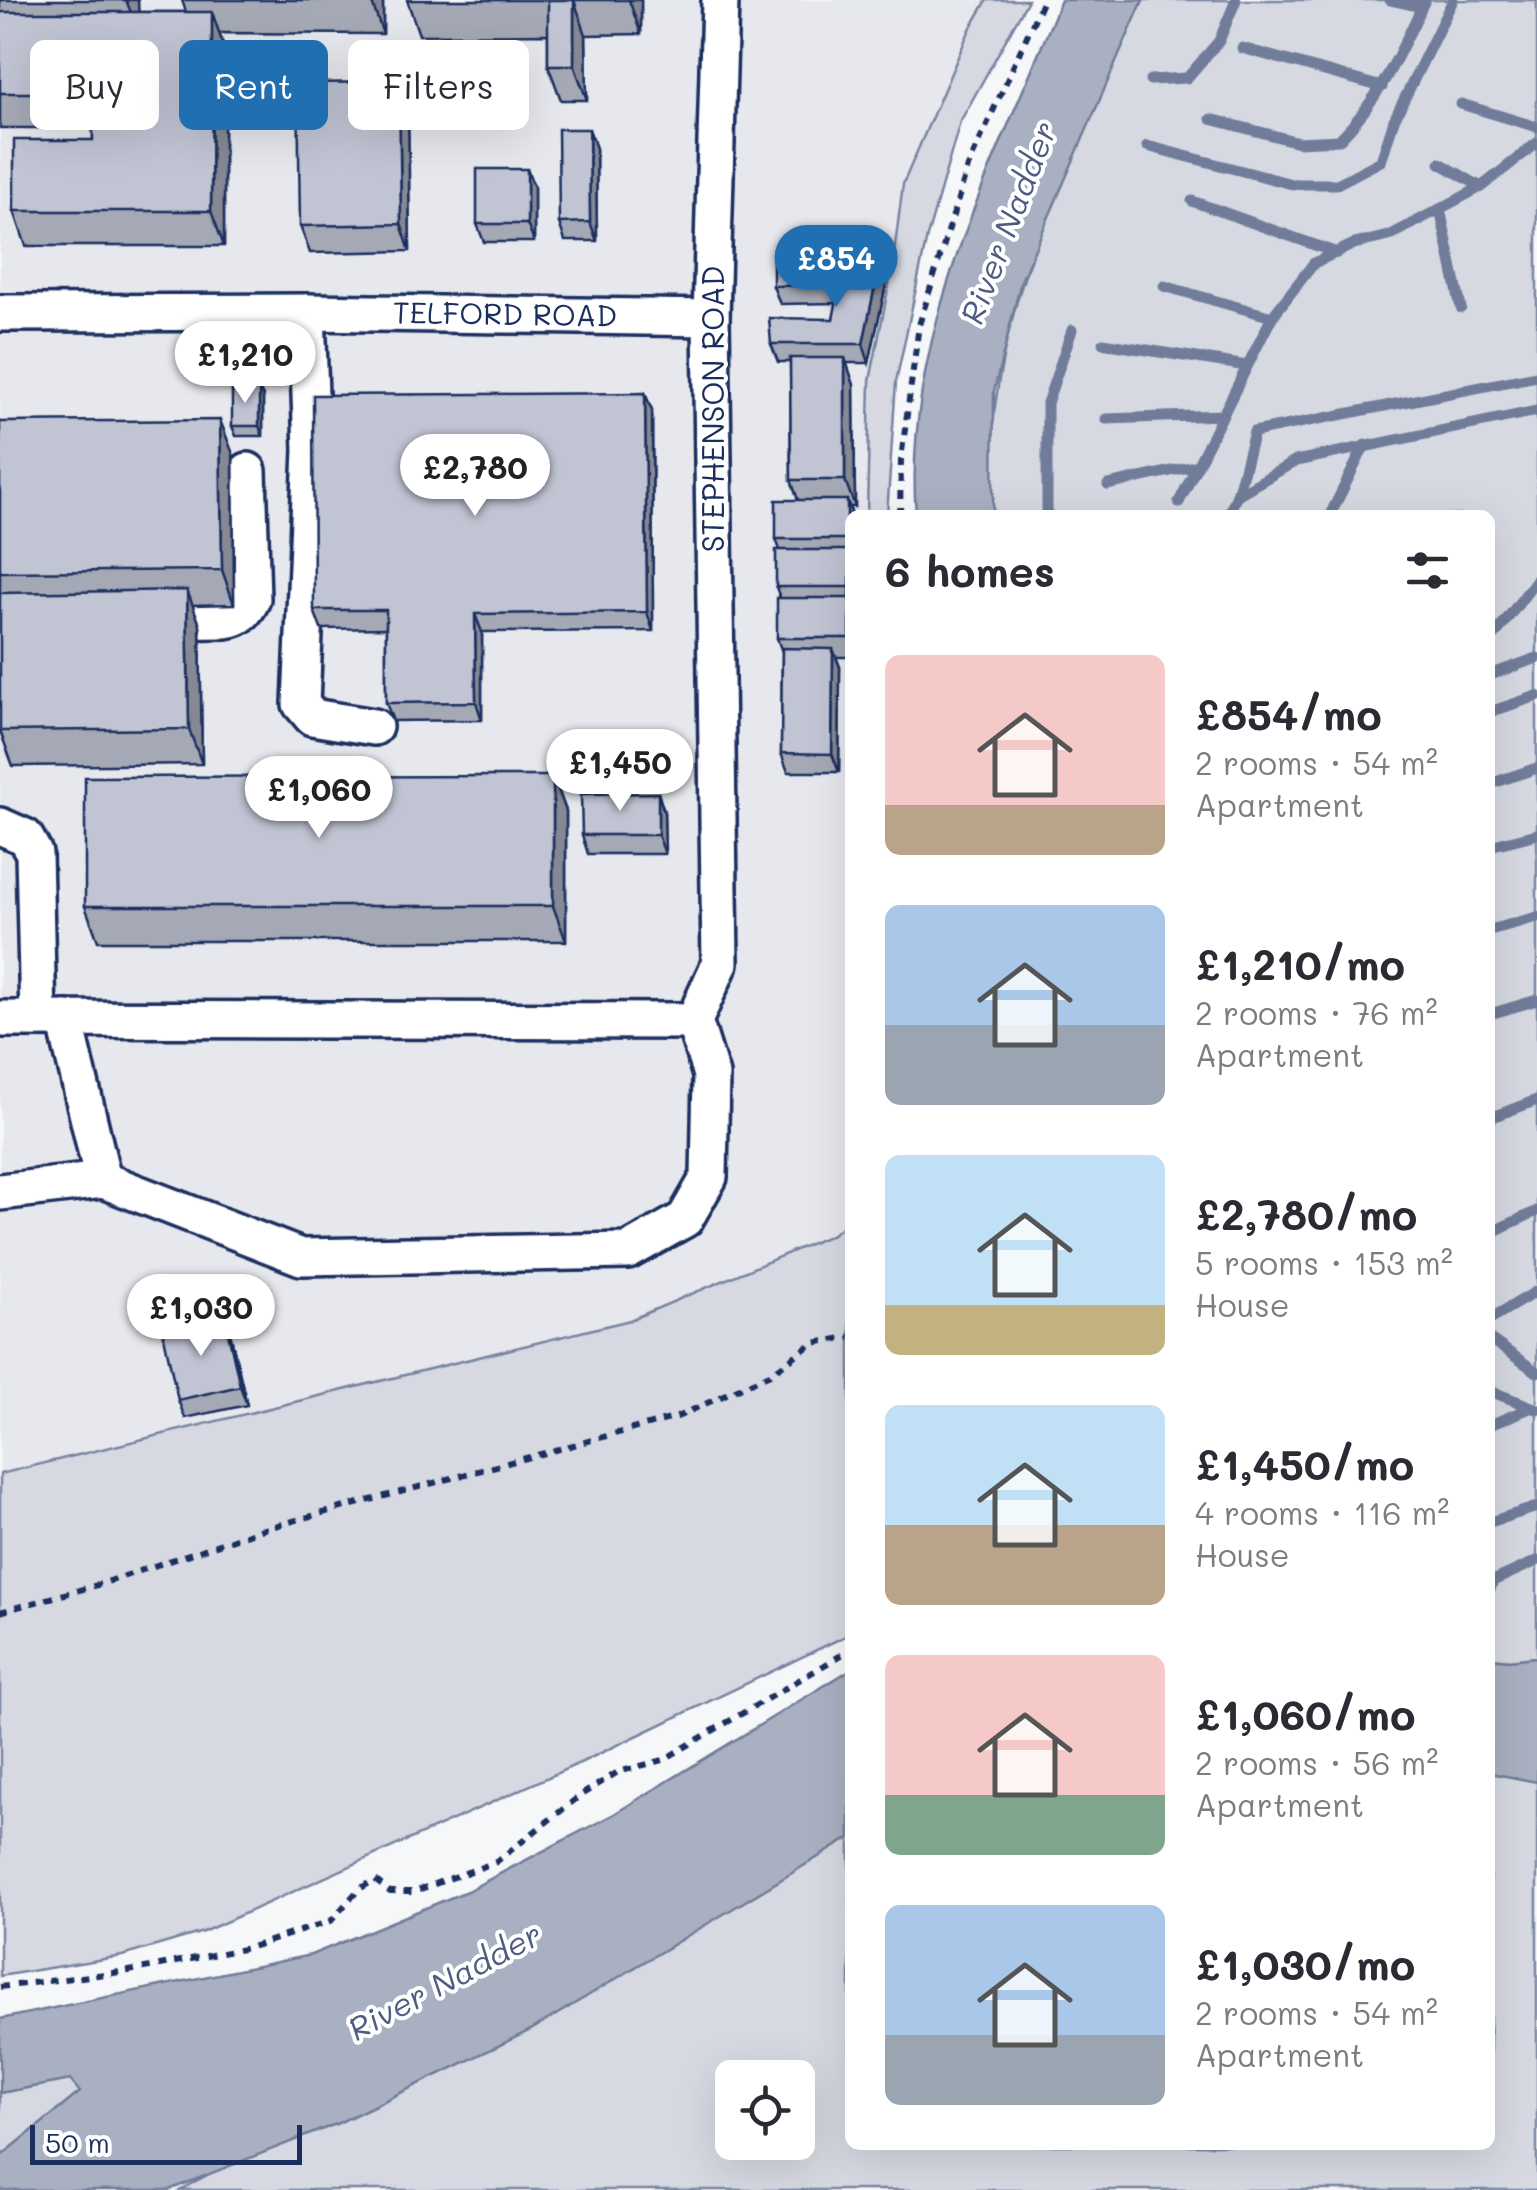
<!DOCTYPE html>
<html lang="en">
<head>
<meta charset="utf-8">
<style>
  body { margin:0; font-family:Mali,sans-serif; background:#f2f2f3; color:#2b2b33; height:100vh; display:flex; flex-direction:column; font-size:38px; white-space:nowrap }
  * { box-sizing:border-box; margin:0 }
  p { font-size:32px; color:#7c7c81 }
  .icon { flex:none; width:55px; height:55px; fill:none; stroke:currentColor; stroke-width:2; stroke-linecap:round; stroke-linejoin:round }
  .map { position:relative; flex:1; overflow:hidden }
  .sheet { position:absolute; left:845px; top:510px; width:650px; height:1640px; display:flex; flex-direction:column; background:#fff; border-radius:15px; box-shadow:0 10px 40px #0002 }
  .sheet>* { flex:none }
  .banner { position:absolute; left:30px; top:40px; width:665px; height:90px; display:flex; gap:20px }
  .buttons { position:absolute; left:715px; top:2060px; display:grid; gap:20px }
  .buttons a { display:grid; place-items:center; width:100px; height:100px; border-radius:15px; background:#fff; box-shadow:0 10px 40px #0002; font-size:50px }
  .scale { position:absolute; left:30px; bottom:25px; width:272px; box-sizing:border-box; padding-left:10px; border:5px solid #1b2f5e; border-top:0; font-size:28px; line-height:35px; white-space:nowrap; color:#1b2f5e; -webkit-text-stroke:8px #fff; paint-order:stroke }
  .price { position:absolute; translate:-50% -85px; padding:0 22px; border-radius:35px; background:#fff; color:#222; font-size:32px; line-height:65px; filter:drop-shadow(0 2px 5px #0008) }
  .price::after { content:''; position:absolute; left:50%; top:60px; width:30px; height:22px; margin-left:-15px; background:inherit; clip-path:polygon(0 0,100% 0,50% 100%) }
  .price.current { background:#1f6fb2; color:#fff }
  ul { padding:0; list-style:none }
  li { display:flex; align-items:center; gap:30px; height:250px; padding:0 40px }
  li span { display:grid; place-items:center; flex:none; width:280px; height:200px; border-radius:15px; color:#555 }
  li>.icon { margin-inline-start:auto }
  span .icon { width:120px; height:120px; fill:#fffc; stroke-width:1 }
  li b { font-size:42px }
  h2 { display:flex; justify-content:space-between; align-items:center; height:120px; padding:0 40px; font-size:42px }
  .tag { padding:0 35px; border-radius:15px; background:#fff; box-shadow:0 10px 40px #0002; font-size:35px; line-height:90px }
  .tag.current { background:#1f6fb2; color:#fff }
  .map>svg:first-child { display:block }
</style>
</head>
<body>
<div class="map">
<svg width="1537" height="2190" viewBox="0 0 1537 2190">
  <rect width="100%" height="100%" fill="#f6f7f9"/>
  <filter id="ink" filterUnits="userSpaceOnUse"><feTurbulence type="fractalNoise" baseFrequency=".01" numOctaves="2"/><feDisplacementMap in="SourceGraphic" scale="20" xChannelSelector="R" yChannelSelector="G"/><feConvolveMatrix kernelMatrix="1 2 1 2 8 2 1 2 1" color-interpolation-filters="sRGB"/></filter>
  <g filter="url(#ink)">
    <!-- built -->
    <polygon fill="#e6e8ee" points="0,0 987,0 970,29 903,184 892,269 870,381 867,515 850,515 850,1221 831,1235 630,1320 0,1474"/>
    <!-- green -->
    <g fill="#d6d9e2" stroke="#7884a0" stroke-width="2.5" fill-rule="evenodd">
      <polygon points="987,0 1028,0 960,122 927,237 896,382 887,515 867,515 870,381 892,269 903,184 970,29"/>
      <path d="M1143,0h394v1657l-28,3 -19,-2v-1143h-497c-17,-186 76,-351 150,-515z"/>
      <polygon points="850,1221 850,1634 582,1762 203,1932 122,1956 0,1976 0,1474 630,1320 831,1235"/>
      <path d="M1490,1742l47,12v436h-1357l670,-372v327h640zM732,2078h66v64h-66z"/>
      <polygon points="70,2080 81,2092 0,2157 0,2093"/>
    </g>
    <!-- water -->
    <g fill="#a9b0c1" stroke="#707c99" stroke-width="2.5">
      <path d="M1061,0h82l-122,281 -27,110 -1,124h-77c-14,-181 79,-352 145,-515z"/>
      <polygon points="1537,1657 1537,1782 1490,1773 1490,1658 1509,1660"/>
      <polygon points="850,1670 850,1838 531,2030 336,2124 169,2190 0,2190 0,2157 80,2092 70,2080 0,2093 0,2019 311,1955 467,1891 614,1814"/>
    </g>
    <g fill="none" stroke-linecap="round" stroke-linejoin="round">
      <!-- stream -->
      <g stroke="#707c99" stroke-width="11">
        <polyline points="1390,0 1421,7"/>
        <polyline points="1242,48 1382,87"/>
        <polyline points="1150,80 1187,78 1219,41 1236,0"/>
        <polyline points="1461,104 1537,127"/>
        <path d="M1211,119l87,23 41,-2c41,-41 62,-89 86,-140"/>
        <polyline points="1147,146 1292,184 1337,184 1381,161 1394,120 1453,0"/>
        <polyline points="1440,163 1481,187"/>
        <polyline points="1192,201 1337,253"/>
        <polyline points="1440,209 1461,308"/>
        <polyline points="1164,286 1272,317"/>
        <polyline points="1103,343 1247,366"/>
        <polyline points="1106,419 1223,415"/>
        <polyline points="1108,485 1198,465"/>
        <polyline points="1237,495 1254,432 1537,376"/>
        <polyline points="1179,502 1272,317 1314,263 1354,244 1389,236 1481,187 1537,143"/>
        <polyline points="1047,515 1047,403 1072,330"/>
        <polyline points="1228,515 1237,495 1296,461 1537,411"/>
        <polyline points="1330,515 1365,445"/>
        <polyline points="1495,635 1537,579"/>
        <polyline points="1490,675 1537,658"/>
        <polyline points="1490,712 1537,696"/>
        <polyline points="1490,784 1537,768"/>
        <polyline points="1490,846 1537,834"/>
        <polyline points="1490,930 1537,917"/>
        <polyline points="1490,1014 1537,1000"/>
        <polyline points="1490,1118 1537,1100"/>
        <polyline points="1490,1233 1537,1211"/>
        <polyline points="1490,1319 1537,1291"/>
        <polyline points="1490,1339 1537,1372"/>
        <polyline points="1490,1391 1537,1409"/>
        <polyline points="1490,1425 1530,1408"/>
        <polyline points="1490,1522 1537,1507"/>
        <polyline points="1490,1589 1493,1581 1537,1561"/>
      </g>
      <defs>
        <g id="minor">
          <polyline points="307,312 312,450 301,704 312,717 374,727"/>
          <path id="s1" d="M0,313l307,-1 404,6"/>
          <path d="M151,621l75,-1c14,-2 20,-8 26,-21l-4,-128"/>
          <polyline points="0,826 25,837 34,853 38,1019"/>
          <polyline points="0,1019 694,1021 720,963 711,318 720,0"/>
          <polyline points="65,1019 103,1180 301,1257 628,1251 685,1219 709,1177 711,1075 694,1021"/>
          <polyline points="0,1192 103,1180"/>
        </g>
      </defs>
      <!-- minor casing -->
      <use href="#minor" stroke="#1b2f5e" stroke-width="42"/>
      <!-- path -->
      <g stroke="#1b2f5e" stroke-width="6" stroke-dasharray="8 8" stroke-linecap="butt">
        <polyline points="900,515 901,459 919,325 968,167 1043,0"/>
        <polyline points="0,1612 101,1584 260,1530 677,1417 770,1374 813,1343 850,1337"/>
        <polyline points="0,1987 129,1971 248,1948 331,1921 359,1889 375,1880 390,1892 412,1892 496,1862 581,1795 618,1772 663,1760 850,1650"/>
      </g>
      <!-- minor -->
      <use href="#minor" stroke="#fff" stroke-width="35"/>
    </g>
    <!-- wall -->
    <g fill="#a5a9b5" stroke="#1b2f5e" stroke-width="2.5">
      <polygon points="0,0 138,0 138,12 186,12 182,0 383,0 383,34 219,33 224,47 224,246 26,246 14,211 93,140 93,128 0,128"/>
      <polygon points="407,0 641,0 641,34 586,35 587,100 561,100 548,65 548,34 419,35"/>
      <polygon points="408,109 410,251 310,253 300,226"/>
      <polygon points="596,148 597,241 565,241 559,223"/>
      <polygon points="534,187 534,242 484,242 477,224"/>
      <polygon points="829,256 836,274 836,303 780,304 773,286"/>
      <polygon points="881,256 888,275 869,363 846,363 854,385 855,507 849,507 852,515 850,515 850,657 836,657 840,667 839,772 788,772 781,753 782,652 777,638 780,598 776,587 780,550 776,539 798,500 791,480 790,362 778,362 771,344 833,319"/>
      <polygon points="645,393 652,411 653,631 482,632 482,720 393,721 386,703 386,628 321,629 314,610"/>
      <polygon points="263,397 263,436 236,436 232,426"/>
      <polygon points="0,422 233,454 234,604 192,605 200,625 202,764 13,766 0,731"/>
      <polygon points="553,776 566,811 566,941 98,941 85,906"/>
      <polygon points="658,793 664,812 665,854 588,854 582,835"/>
      <polygon points="231,1337 247,1405 185,1418 178,1400"/>
    </g>
    <!-- shaded-wall -->
    <g fill="#868994" stroke="#1b2f5e" stroke-width="2.5">
      <polygon points="126,0 138,0 139,33"/>
      <polygon points="371,0 383,0 383,34"/>
      <polygon points="574,0 586,35 587,100 574,65"/>
      <polygon points="629,0 641,0 641,34"/>
      <polygon points="212,12 224,47 224,246 211,211"/>
      <polygon points="399,82 408,109 410,251 401,224"/>
      <polygon points="589,129 596,148 597,241 590,222"/>
      <polygon points="527,169 534,187 534,242 527,224"/>
      <polygon points="829,256 836,274 836,303 829,285"/>
      <polygon points="881,256 888,275 869,363 863,344"/>
      <polygon points="845,358 854,385 855,507 845,480"/>
      <polygon points="259,387 263,397 263,436 259,426"/>
      <polygon points="645,393 652,411 653,631 647,612"/>
      <polygon points="220,420 233,454 234,604 222,570"/>
      <polygon points="847,500 852,515 850,515 850,549 847,539"/>
      <polygon points="187,590 200,625 202,764 189,729"/>
      <polygon points="475,614 482,632 482,720 476,702"/>
      <polygon points="833,649 840,667 839,772 832,754"/>
      <polygon points="553,776 566,811 566,941 553,906"/>
      <polygon points="658,793 664,812 665,854 658,835"/>
      <polygon points="225,1319 231,1337 247,1405 240,1386"/>
    </g>
    <!-- building -->
    <g fill="#c0c4d3" stroke="#1b2f5e" stroke-width="2.5">
      <rect x="548" y="0" width="26" height="65"/>
      <polygon points="0,12 212,12 211,211 14,211 14,140 93,140 93,93 0,93"/>
      <polygon points="399,82 401,224 300,226 298,83"/>
      <polygon points="558,129 589,129 590,222 559,223"/>
      <rect x="477" y="169" width="50" height="55"/>
      <polygon points="773,256 829,256 829,285 773,286"/>
      <polygon points="846,256 881,256 863,344 771,344 769,318 833,319"/>
      <polygon points="790,358 845,358 845,480 791,480"/>
      <rect x="232" y="387" width="27" height="39"/>
      <polygon points="645,393 647,612 475,614 476,702 386,703 386,610 314,610 313,395"/>
      <polygon points="220,420 222,570 0,572 0,422"/>
      <rect x="776" y="500" width="71" height="39"/>
      <rect x="776" y="550" width="74" height="37"/>
      <polygon points="187,590 189,729 0,731 0,593"/>
      <rect x="777" y="598" width="73" height="40"/>
      <polygon points="782,648 833,649 832,754 781,753"/>
      <polygon points="553,776 553,906 85,906 85,777"/>
      <polygon points="658,793 658,835 582,835 581,794"/>
      <polygon points="225,1319 240,1386 178,1400 163,1332"/>
    </g>
  </g>
  <g text-anchor="middle" stroke-width="8" stroke-linejoin="round" paint-order="stroke">
    <!-- street labels -->
    <g font-size="30" fill="#1b2f5e" stroke="#fff">
      <text dy="10" stroke="none"><textPath href="#s1" startOffset="505">TELFORD ROAD</textPath></text>
      <text transform="translate(714 409) rotate(-90)" y="10">STEPHENSON ROAD</text>
    </g>
    <!-- water labels -->
    <g font-size="32" font-style="italic" fill="#4d5c81" stroke="#fff">
      <text transform="translate(1009 223) rotate(-69)" y="11">River Nadder</text>
      <text transform="translate(445 1982) rotate(-28)" y="11">River Nadder</text>
    </g>
  </g>
</svg>
<div class="buttons">
<a><svg class="icon" aria-label="locate" viewBox="0 0 24 24"><circle cx="12" cy="12" r="6"/><path d="M12 2v4M12 18v4M2 12h4M18 12h4"/></svg></a>
</div>
<div class="scale">50 m</div>
<b class="price current" style="left:836px;top:310px">£854</b>
<b class="price" style="left:245px;top:406px">£1,210</b>
<b class="price" style="left:475px;top:519px">£2,780</b>
<b class="price" style="left:620px;top:814px">£1,450</b>
<b class="price" style="left:319px;top:841px">£1,060</b>
<b class="price" style="left:201px;top:1359px">£1,030</b>
<div class="banner">
<a class="tag">Buy</a>
<a class="tag current">Rent</a>
<a class="tag">Filters</a>
</div>
<section class="sheet">
<h2>6 homes<svg class="icon" aria-label="filters" viewBox="0 0 24 24"><path d="M4 7h16M4 17h16"/><circle cx="9" cy="7" r="2"/><circle cx="15" cy="17" r="2"/></svg></h2>
<ul>
<li><span style="background:linear-gradient(#f6c9c9 75%,#b9a48a 0)"><svg class="icon" aria-label="home" viewBox="0 0 24 24"><path d="M3 11l9-7 9 7M6 9v11h12V9"/></svg></span><div><b>£854/mo</b><p>2 rooms · 54 m²</p><p>Apartment</p></div></li>
<li><span style="background:linear-gradient(#a9c7e8 60%,#9aa5b1 0)"><svg class="icon" aria-label="home" viewBox="0 0 24 24"><path d="M3 11l9-7 9 7M6 9v11h12V9"/></svg></span><div><b>£1,210/mo</b><p>2 rooms · 76 m²</p><p>Apartment</p></div></li>
<li><span style="background:linear-gradient(#bfe0f5 75%,#c2b280 0)"><svg class="icon" aria-label="home" viewBox="0 0 24 24"><path d="M3 11l9-7 9 7M6 9v11h12V9"/></svg></span><div><b>£2,780/mo</b><p>5 rooms · 153 m²</p><p>House</p></div></li>
<li><span style="background:linear-gradient(#bfe0f5 60%,#b9a48a 0)"><svg class="icon" aria-label="home" viewBox="0 0 24 24"><path d="M3 11l9-7 9 7M6 9v11h12V9"/></svg></span><div><b>£1,450/mo</b><p>4 rooms · 116 m²</p><p>House</p></div></li>
<li><span style="background:linear-gradient(#f6c9c9 70%,#7fa58c 0)"><svg class="icon" aria-label="home" viewBox="0 0 24 24"><path d="M3 11l9-7 9 7M6 9v11h12V9"/></svg></span><div><b>£1,060/mo</b><p>2 rooms · 56 m²</p><p>Apartment</p></div></li>
<li><span style="background:linear-gradient(#a9c7e8 65%,#9aa5b1 0)"><svg class="icon" aria-label="home" viewBox="0 0 24 24"><path d="M3 11l9-7 9 7M6 9v11h12V9"/></svg></span><div><b>£1,030/mo</b><p>2 rooms · 54 m²</p><p>Apartment</p></div></li>
</ul>
</section>
</div>
</body>
</html>
